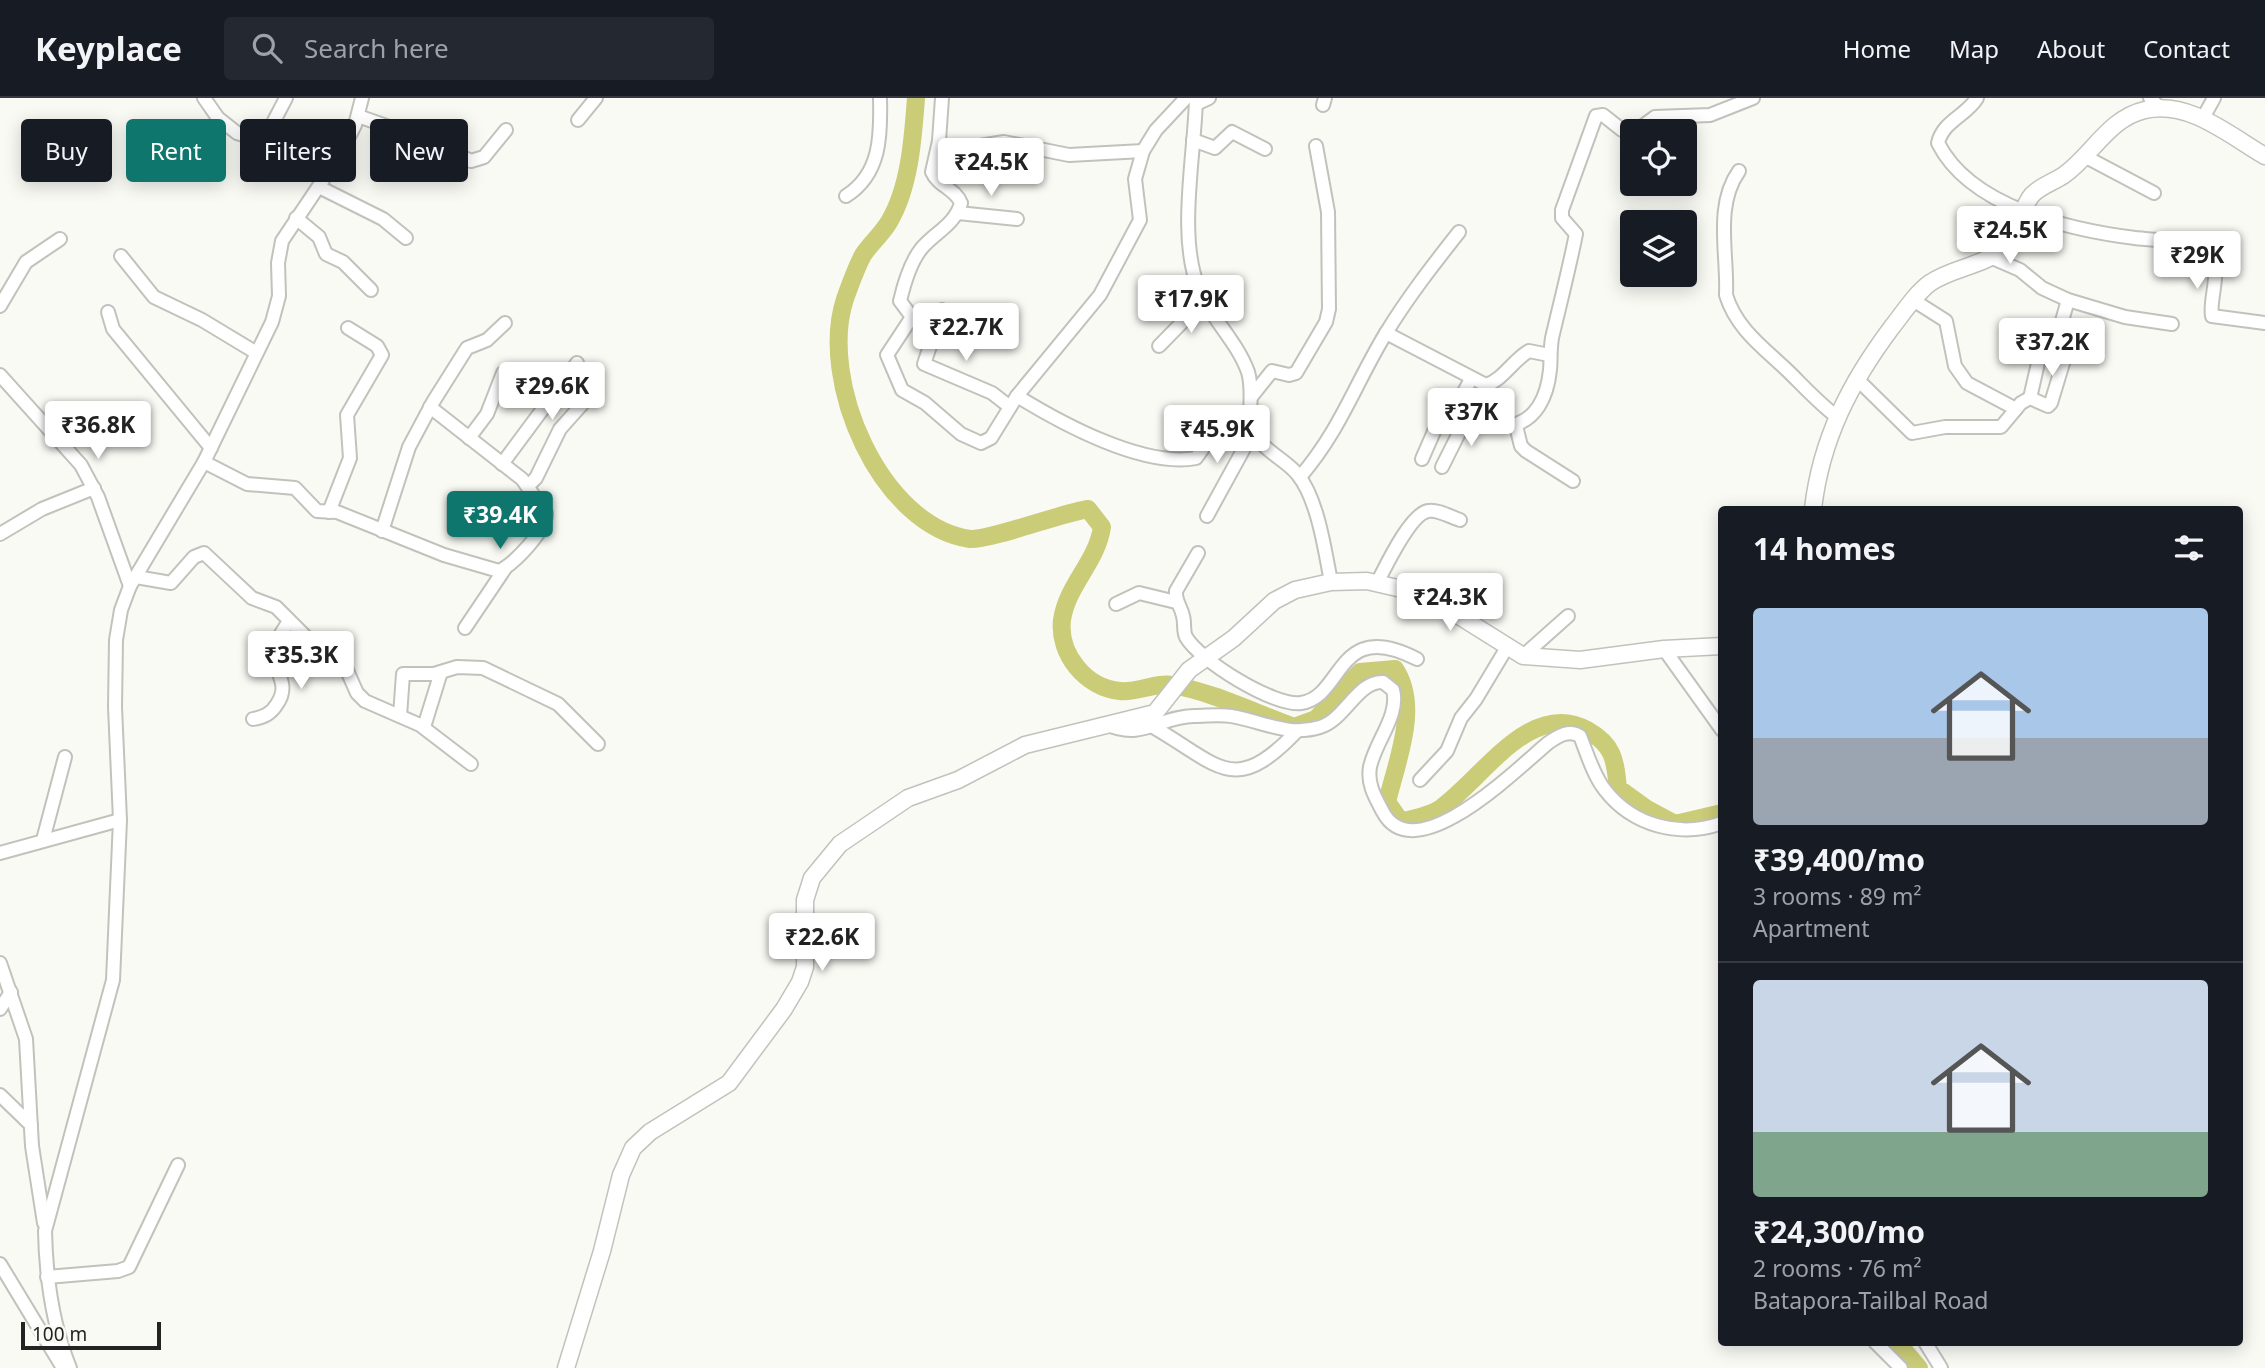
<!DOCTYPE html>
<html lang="en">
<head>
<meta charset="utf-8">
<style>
  body { margin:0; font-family:"Noto Sans",sans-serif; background:#242831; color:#f1f3f6; height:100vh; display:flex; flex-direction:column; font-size:26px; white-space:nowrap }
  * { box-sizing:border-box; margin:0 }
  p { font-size:23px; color:#9ea1a6 }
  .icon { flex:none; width:38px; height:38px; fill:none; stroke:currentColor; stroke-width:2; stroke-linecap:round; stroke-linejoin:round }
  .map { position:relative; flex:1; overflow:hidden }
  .sheet { position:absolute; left:1718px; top:408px; width:525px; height:840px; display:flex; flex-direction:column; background:#171b24; border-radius:7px; box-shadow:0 4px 18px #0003 }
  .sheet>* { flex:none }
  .top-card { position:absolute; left:21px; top:21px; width:665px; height:63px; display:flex; gap:14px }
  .fabs { position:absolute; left:1620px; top:21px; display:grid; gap:14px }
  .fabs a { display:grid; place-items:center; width:77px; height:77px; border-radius:7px; background:#171b24; box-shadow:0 4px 18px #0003; font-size:35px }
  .scale { position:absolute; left:21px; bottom:18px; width:140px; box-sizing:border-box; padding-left:7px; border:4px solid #232322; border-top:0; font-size:19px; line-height:24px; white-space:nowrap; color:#232322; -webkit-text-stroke:5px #f9faf4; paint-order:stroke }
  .price { position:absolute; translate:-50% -60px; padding:0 16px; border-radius:7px; background:#fff; color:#222; font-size:23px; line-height:46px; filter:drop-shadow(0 2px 4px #0008) }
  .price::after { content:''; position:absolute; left:50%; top:42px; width:21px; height:16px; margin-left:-10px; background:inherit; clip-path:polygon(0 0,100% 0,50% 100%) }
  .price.current { background:#0f766e; color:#fff }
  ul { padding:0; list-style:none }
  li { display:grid; align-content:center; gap:14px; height:371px; padding:0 35px }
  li+li { border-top:2px solid #363941 }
  li span { display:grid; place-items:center; height:217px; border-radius:7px; color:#555 }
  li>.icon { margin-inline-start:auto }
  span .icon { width:126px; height:126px; fill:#fffc; stroke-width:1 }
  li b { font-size:30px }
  h2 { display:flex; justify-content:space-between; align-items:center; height:84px; padding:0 35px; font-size:30px }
  .tag { padding:0 24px; border-radius:7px; background:#171b24; box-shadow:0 4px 18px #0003; font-size:24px; line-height:63px }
  .tag.current { background:#0f766e; color:#fff }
  header { display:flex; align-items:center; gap:42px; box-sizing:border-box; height:98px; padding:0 35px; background:#171b24; border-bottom:2px solid #363941 }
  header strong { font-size:33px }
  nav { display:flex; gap:38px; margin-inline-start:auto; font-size:24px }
  .search { width:490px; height:63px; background:#242831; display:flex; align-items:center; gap:18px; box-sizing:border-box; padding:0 24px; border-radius:7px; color:#9ea1a6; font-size:26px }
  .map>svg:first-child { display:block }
</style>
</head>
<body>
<header>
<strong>Keyplace</strong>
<div class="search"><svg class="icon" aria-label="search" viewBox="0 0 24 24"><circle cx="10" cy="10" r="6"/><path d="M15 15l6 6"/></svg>Search here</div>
<nav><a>Home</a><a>Map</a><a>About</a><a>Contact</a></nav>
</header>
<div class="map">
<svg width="2265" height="1270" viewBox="0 0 2265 1270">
  <rect width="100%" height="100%" fill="#f9faf4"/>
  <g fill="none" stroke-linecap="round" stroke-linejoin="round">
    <!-- river -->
    <g stroke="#cacc78" stroke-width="18">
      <path d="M916,0c-3,39 -6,89 -27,124 -7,12 -18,21 -26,33 -7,13 -13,30 -18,44 -27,81 35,227 125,240 17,2 92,-26 118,-30l14,18c-5,35 -35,58 -40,93 -4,34 24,68 58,71 16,2 38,-9 52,-6 41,7 83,28 122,42l22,-8 44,-47 35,-3c25,38 2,91 -8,133l14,20c12,-4 30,-6 40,-14 41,-29 89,-109 146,-78 27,15 28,30 31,58l29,21 28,15 47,-11"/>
      <polyline points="1897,1244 1919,1270"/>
    </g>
    <defs>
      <g id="minor">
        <polyline points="204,0 218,20 237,35 282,49 329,74"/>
        <path d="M942,0l-3,43 -7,31c6,14 24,17 29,31 -6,22 -27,30 -40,46 -11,14 -17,35 -21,52l12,16 -25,38 15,35 23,13 36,31 20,9 10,-5 26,-42 83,-101 40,-75 -5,-41 8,-28 13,-21 30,-32"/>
        <path d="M1196,0c-1,56 -19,139 3,191 12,30 38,52 49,83 6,19 -1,40 5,58 7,20 33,29 45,45 20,25 27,76 33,107"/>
        <path d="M1977,0c-11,18 -34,23 -39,45 32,64 132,87 197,95 18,2 66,3 76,20 10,17 -2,41 1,58l53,7"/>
        <polyline points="2150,0 2160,10"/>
        <polyline points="1196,6 1209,0"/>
        <polyline points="1323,7 1325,0"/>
        <polyline points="358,18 392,30 410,42 433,45 471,63 484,59 506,32"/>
        <polyline points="2203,20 2214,0"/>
        <polyline points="578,22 596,0"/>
        <polyline points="1636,33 1655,19 1710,17 1753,0"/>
        <polyline points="1193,42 1215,50 1232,34 1265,51"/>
        <polyline points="263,44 286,0"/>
        <polyline points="937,55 1004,44 1069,57 1143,53"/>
        <polyline points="2086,59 2154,95"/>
        <path d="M1739,73c-25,35 -11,83 -13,124 11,36 41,55 66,80 15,15 28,29 45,42"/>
        <polyline points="319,89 383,121 406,140"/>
        <path d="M846,98c35,-22 35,-61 34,-98"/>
        <polyline points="958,115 1017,121"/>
        <polyline points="296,120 319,139 326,156 343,164 371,192"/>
        <polyline points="121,158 154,199 202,222 255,254"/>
        <polyline points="1990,159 2020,172 2042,190 2068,202 2125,219 2172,226"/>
        <polyline points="1913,202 1946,223 1955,268 1967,285 2016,311"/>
        <polyline points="0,208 26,164 60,141"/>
        <polyline points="942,212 924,266 992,295 1010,309"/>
        <polyline points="108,214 113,231 211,350"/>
        <path d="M1386,235l100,52c17,-5 27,-25 43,-34l20,4"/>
        <polyline points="1159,248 1204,202"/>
        <polyline points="0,277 81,367 98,399 130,488"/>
        <polyline points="1856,280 1912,335 1945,329 2001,329 2021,305 2030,300 2048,308 2051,305 2067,252 2062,223 2068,202"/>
        <path d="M1017,298c44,27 126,72 179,62l25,-35 32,5"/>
        <polyline points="1252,298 1272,273 1289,277 1296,275 1326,224 1329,211 1328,114 1316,48"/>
        <polyline points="2030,300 2041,252"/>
        <path d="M1456,307c43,37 88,25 94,-35 1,-11 0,-20 2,-32 8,-34 17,-69 24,-104l-14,-16v-8l34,-94 7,-1 19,15 11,2"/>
        <polyline points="1516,328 1521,348 1526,353 1573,383"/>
        <polyline points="469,340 487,316 503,275"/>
        <polyline points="1422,361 1443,313 1458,305 1471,281"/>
        <path d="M204,364l43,22 48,4 22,23 20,1 107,43 55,16c15,-7 48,-41 47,-58l-24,-34 -92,-72"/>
        <polyline points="502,366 577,265"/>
        <polyline points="1442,369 1469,315"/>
        <path d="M1300,379c41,-48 55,-93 86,-144 22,-36 47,-68 73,-101"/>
        <polyline points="528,388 536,380 560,331 585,303"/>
        <polyline points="329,414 350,360 347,317 382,257 377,248 348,230"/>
        <polyline points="1207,418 1253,334"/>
        <polyline points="382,433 409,349 433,304 467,250 487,242 505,225"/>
        <polyline points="0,436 42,411 94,390"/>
        <path d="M1198,455l-22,38c-1,10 5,15 7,25 2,7 0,15 3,21 13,23 88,70 115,66 43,-6 35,-86 116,-44"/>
        <polyline points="136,479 171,485 194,459 204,455 252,500 276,509 306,539 345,568 357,595 365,603 420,627 471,666"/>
        <path d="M1377,485c8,-15 33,-69 51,-72 9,-2 23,6 32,9"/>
        <polyline points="1116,506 1139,495 1176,504"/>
        <polyline points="465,530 506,469"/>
        <polyline points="1664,551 1722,632"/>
        <polyline points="1523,558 1568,518"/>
        <polyline points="400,618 403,576 434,576 457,569 483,570 558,606 598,646"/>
        <path d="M253,621c11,-2 18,-5 24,-15 14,-20 -3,-33 -6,-54l18,-29"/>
        <path d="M1106,626c36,17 55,-8 88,-8 12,0 26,-2 37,0 31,5 57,21 89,11 25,-7 37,-46 63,-45l10,8c7,25 -18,52 -23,77 -3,17 5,30 13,45 32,60 137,-46 165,-69 10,-7 21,-14 32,-7 7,17 13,39 25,54 28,36 75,48 117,33"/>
        <polyline points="424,629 441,574"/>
        <path d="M1155,630c65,38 79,69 142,3"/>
        <polyline points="1420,682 1447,653 1461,620 1476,601 1506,551"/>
        <polyline points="43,742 65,659"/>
        <polyline points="0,755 120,722"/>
        <polyline points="0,865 26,941 32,1048 44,1125"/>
        <polyline points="0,911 11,894"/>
        <polyline points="0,997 31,1027"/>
        <polyline points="0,1166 63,1270"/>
        <polyline points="47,1179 118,1173 129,1169 178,1067"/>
        <polyline points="1875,1244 1901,1270"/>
        <polyline points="1925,1244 1941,1270"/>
        <path d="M70,1270c-18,-44 -24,-90 -25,-137l68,-251 7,-160 -5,-113 1,-67 5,-30 9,-24 74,-124 68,-140 7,-26 -1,-33 4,-22 57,-85 16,-31 7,-27"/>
      </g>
      <g id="major">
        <path d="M1813,411c8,-70 37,-126 79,-182 12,-15 23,-33 38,-44 23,-16 56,-17 76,-37 15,-16 14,-37 26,-51 8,-9 22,-13 32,-20 28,-20 45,-57 81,-65 44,-10 84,25 120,46"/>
        <polyline points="566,1270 602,1153 621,1077 633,1050 650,1034 729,985 784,911 800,884 805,869 805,802 812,780 840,746 908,700 958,682 1025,647 1155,615 1189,572 1234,540 1274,503 1295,492 1331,484 1367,483 1406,492 1432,501 1523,558 1580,562 1664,551 1722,548"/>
      </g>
    </defs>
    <!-- minor casing -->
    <use href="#minor" stroke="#c2c2bd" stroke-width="16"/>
    <!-- major casing -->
    <use href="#major" stroke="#c2c2bd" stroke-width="19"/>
    <!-- minor -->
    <use href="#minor" stroke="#fff" stroke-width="12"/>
    <!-- major -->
    <use href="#major" stroke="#fff" stroke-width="16"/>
  </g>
</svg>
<div class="fabs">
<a><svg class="icon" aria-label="locate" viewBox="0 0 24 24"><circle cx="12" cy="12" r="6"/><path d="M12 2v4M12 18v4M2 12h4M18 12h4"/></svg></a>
<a><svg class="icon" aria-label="layers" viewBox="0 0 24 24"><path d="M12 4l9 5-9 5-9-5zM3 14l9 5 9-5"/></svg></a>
</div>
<div class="scale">100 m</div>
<b class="price" style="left:991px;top:100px">₹24.5K</b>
<b class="price" style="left:2010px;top:168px">₹24.5K</b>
<b class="price" style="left:2197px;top:193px">₹29K</b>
<b class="price" style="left:1191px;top:237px">₹17.9K</b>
<b class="price" style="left:966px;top:265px">₹22.7K</b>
<b class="price" style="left:2052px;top:280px">₹37.2K</b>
<b class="price" style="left:552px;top:324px">₹29.6K</b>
<b class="price" style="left:1471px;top:350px">₹37K</b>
<b class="price" style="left:98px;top:363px">₹36.8K</b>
<b class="price" style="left:1217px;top:367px">₹45.9K</b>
<b class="price current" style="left:500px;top:453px">₹39.4K</b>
<b class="price" style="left:1450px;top:535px">₹24.3K</b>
<b class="price" style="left:301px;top:593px">₹35.3K</b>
<b class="price" style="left:822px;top:875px">₹22.6K</b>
<div class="top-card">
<a class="tag">Buy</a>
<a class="tag current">Rent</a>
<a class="tag">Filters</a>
<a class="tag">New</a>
</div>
<section class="sheet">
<h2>14 homes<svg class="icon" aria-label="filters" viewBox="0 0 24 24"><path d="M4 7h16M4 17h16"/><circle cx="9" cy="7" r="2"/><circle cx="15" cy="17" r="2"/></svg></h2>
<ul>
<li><span style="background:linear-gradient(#a9c7e8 60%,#9aa5b1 0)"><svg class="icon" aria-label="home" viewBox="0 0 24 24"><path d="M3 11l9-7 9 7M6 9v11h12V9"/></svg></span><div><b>₹39,400/mo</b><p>3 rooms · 89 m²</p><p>Apartment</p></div></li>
<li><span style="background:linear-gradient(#c9d6e8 70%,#7fa58c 0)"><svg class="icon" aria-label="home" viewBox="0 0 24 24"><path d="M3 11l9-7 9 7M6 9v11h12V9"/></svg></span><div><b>₹24,300/mo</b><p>2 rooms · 76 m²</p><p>Batapora-Tailbal Road</p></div></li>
</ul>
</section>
</div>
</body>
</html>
